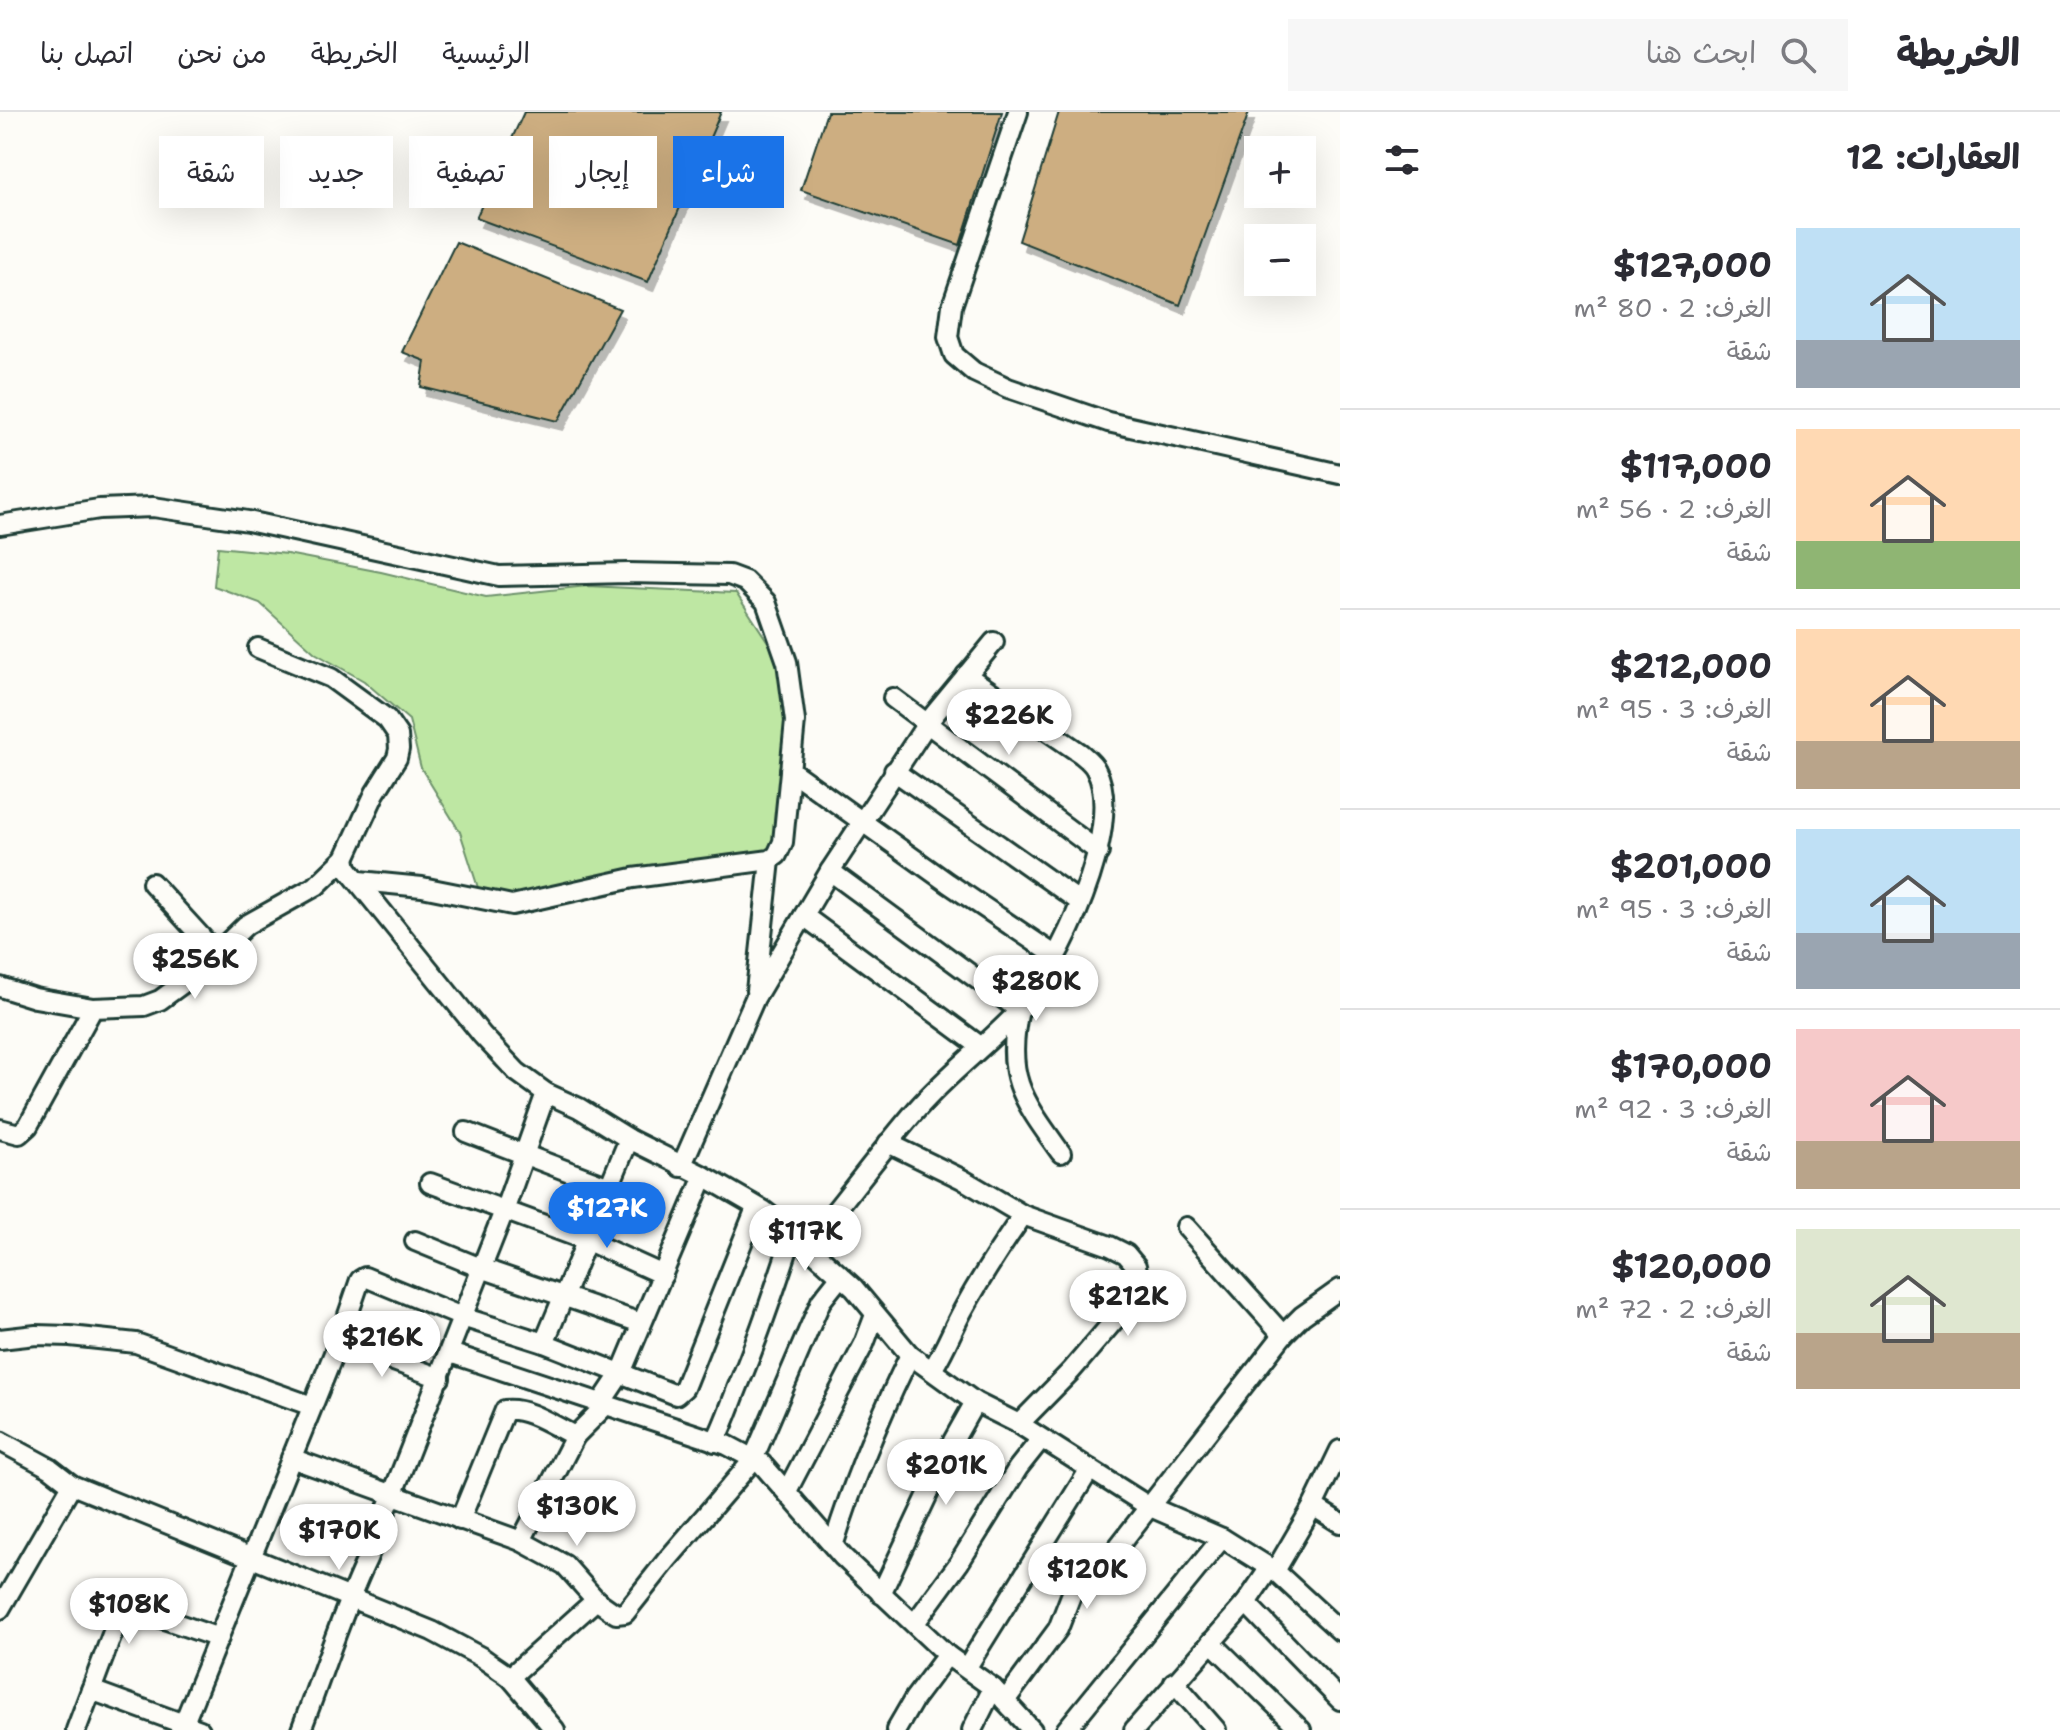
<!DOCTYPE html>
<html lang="ar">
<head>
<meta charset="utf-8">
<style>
  body { margin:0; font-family:"Shantell Sans","Playpen Sans Arabic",sans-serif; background:#f7f7f7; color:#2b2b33; direction:rtl; height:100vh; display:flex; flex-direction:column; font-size:30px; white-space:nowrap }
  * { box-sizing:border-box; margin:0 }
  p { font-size:26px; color:#7c7c81 }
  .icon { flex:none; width:44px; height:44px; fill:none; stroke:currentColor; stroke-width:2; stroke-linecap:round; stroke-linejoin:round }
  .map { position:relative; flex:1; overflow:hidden; direction:ltr }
  .details { display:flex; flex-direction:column; background:#fff; width:720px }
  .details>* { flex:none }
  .hud { position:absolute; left:24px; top:24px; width:760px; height:72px; direction:rtl; display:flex; gap:16px }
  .fabs { position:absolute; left:1244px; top:24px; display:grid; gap:16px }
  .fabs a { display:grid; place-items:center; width:72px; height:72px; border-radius:0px; background:#fff; box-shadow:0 8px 32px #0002; font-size:40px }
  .price { position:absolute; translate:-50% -68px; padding:0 18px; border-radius:28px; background:#fff; color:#222; font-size:26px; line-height:52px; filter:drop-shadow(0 2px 4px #0008) }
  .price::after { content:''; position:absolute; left:50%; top:48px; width:24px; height:18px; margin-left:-12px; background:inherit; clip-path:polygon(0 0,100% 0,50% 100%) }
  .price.on { background:#1a73e8; color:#fff }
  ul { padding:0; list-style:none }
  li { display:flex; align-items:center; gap:24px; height:200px; padding:0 40px }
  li+li { border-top:2px solid #e1e1e2 }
  li span { display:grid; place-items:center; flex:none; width:224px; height:160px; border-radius:0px; color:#555 }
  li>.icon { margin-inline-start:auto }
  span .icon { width:96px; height:96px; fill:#fffc; stroke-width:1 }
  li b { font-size:34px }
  h2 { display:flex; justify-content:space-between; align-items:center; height:96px; padding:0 40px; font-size:34px }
  .chip { padding:0 28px; border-radius:0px; background:#fff; box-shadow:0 8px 32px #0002; font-size:28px; line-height:72px }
  .chip.on { background:#1a73e8; color:#fff }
  header { display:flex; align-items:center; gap:48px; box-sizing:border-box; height:112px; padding:0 40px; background:#fff; border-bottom:2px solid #e1e1e2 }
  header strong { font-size:38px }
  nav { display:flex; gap:44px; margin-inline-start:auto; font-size:28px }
  .search { width:560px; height:72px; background:#f7f7f7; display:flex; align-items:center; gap:20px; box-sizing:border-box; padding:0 28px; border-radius:0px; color:#7c7c81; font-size:30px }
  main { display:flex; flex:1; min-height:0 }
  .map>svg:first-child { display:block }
</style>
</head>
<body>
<header>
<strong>الخريطة</strong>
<div class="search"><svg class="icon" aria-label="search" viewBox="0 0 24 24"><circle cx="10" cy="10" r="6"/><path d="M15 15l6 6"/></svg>ابحث هنا</div>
<nav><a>الرئيسية</a><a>الخريطة</a><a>من نحن</a><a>اتصل بنا</a></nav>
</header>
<main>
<section class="details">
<h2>العقارات: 12<svg class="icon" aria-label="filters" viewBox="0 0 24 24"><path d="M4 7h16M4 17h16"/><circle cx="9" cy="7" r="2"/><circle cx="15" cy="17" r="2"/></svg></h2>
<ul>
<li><span style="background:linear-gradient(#bfe0f5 70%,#9aa5b1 0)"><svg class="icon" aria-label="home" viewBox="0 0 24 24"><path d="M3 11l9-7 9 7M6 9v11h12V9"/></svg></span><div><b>$127,000</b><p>الغرف: 2 · 80 m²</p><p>شقة</p></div></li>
<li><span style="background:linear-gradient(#ffd9b3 70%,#8fb573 0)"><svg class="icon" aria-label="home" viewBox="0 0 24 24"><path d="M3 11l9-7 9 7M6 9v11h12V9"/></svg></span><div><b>$117,000</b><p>الغرف: 2 · 56 m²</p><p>شقة</p></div></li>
<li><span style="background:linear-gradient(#ffd9b3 70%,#b9a48a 0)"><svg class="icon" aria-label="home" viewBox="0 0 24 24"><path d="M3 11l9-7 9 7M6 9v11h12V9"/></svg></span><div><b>$212,000</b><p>الغرف: 3 · 95 m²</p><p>شقة</p></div></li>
<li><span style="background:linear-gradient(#bfe0f5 65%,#9aa5b1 0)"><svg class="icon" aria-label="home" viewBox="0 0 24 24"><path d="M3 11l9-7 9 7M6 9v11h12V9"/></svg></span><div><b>$201,000</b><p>الغرف: 3 · 95 m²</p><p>شقة</p></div></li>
<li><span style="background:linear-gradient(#f6c9c9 70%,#b9a48a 0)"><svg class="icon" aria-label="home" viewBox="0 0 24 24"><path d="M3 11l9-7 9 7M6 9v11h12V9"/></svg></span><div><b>$170,000</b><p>الغرف: 3 · 92 m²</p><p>شقة</p></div></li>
<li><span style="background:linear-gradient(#dfe7d0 65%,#b9a48a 0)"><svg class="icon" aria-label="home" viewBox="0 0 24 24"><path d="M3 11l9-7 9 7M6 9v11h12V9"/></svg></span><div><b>$120,000</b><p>الغرف: 2 · 72 m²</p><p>شقة</p></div></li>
</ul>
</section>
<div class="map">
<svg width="1340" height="1618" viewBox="0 0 1340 1618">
  <defs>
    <filter id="shadow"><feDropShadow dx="5" dy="9" stdDeviation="0" flood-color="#0004"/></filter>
  </defs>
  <rect width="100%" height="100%" fill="#fdfcf7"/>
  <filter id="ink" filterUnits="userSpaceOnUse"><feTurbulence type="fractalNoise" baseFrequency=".0125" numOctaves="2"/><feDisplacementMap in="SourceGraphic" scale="16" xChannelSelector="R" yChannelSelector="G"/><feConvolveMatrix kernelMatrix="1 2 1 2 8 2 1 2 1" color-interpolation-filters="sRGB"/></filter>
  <g filter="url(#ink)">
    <!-- green -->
    <polygon fill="#bee7a3" stroke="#6e926c" stroke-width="2" points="218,435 287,442 381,460 486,485 587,474 736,481 777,544 791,594 774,741 754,755 510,799 482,788 460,720 421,656 409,608 364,569 315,541 260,491 214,474"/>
    <!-- building -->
    <g fill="#cdae81" stroke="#1f3d34" stroke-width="2" filter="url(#shadow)">
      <polygon points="524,0 721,0 648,170 476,106"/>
      <polygon points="827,0 1002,0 960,133 801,78"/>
      <polygon points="1059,0 1249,0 1180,193 1019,129"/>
      <polygon points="456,130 620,197 558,309 421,275 425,249 402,240"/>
    </g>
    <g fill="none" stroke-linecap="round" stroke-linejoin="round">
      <defs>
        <g id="minor">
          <polyline points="1018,0 952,194 948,225 954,243 974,260 1008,276 1108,310 1340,362"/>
          <polyline points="0,413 99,397 153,395 248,409 499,464 628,461 729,463 745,469 766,490 787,550 795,609 783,730 777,743 770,748 633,766 512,793 422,775 360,769"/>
          <polyline points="893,586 1099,740"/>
          <polyline points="790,658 948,771 1056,844"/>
          <polyline points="894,659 1080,790"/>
          <polyline points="345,746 347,756 482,923 517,960 546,981 579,996 629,1027 704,1064 763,1098 793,1121 854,1176 910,1243 975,1290 1019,1312 1148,1394 1222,1426 1275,1459 1340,1519"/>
          <path d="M830,759l189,139c-15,67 4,90 42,143"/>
          <polyline points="152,771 216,841"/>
          <polyline points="804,804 980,934"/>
          <polyline points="0,875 35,886 93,896 144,894 160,888 193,864 246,813 316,774 345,746 375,681 397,646 399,637 398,623 387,607 331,566 258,536"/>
          <polyline points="756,879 770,748"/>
          <polyline points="0,1017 19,1022 28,1014 93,896"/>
          <polyline points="466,1020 609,1075"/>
          <polyline points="888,1031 962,1067 1023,1103 1110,1134 1126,1142 1136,1154 1139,1168 1130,1190 1071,1259 1019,1312"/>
          <polyline points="681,1055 755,886 830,759 928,610 994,530"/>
          <polyline points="430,1071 588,1129 663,1163"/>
          <polyline points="1186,1115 1283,1223"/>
          <polyline points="415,1129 481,1156 641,1211"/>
          <path d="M809,1137l10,-18c33,-40 64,-83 99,-123 31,-35 69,-63 101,-97 39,-42 107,-185 77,-241 -3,-7 -10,-12 -16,-17l-114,-78"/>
          <polyline points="0,1227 36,1223 70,1224 136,1231 312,1294"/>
          <polyline points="339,1229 440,1266"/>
          <polyline points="544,1231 629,1027"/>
          <polyline points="450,1241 727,1333 761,1351 843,1445 947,1543 993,1576 1032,1618"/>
          <path d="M932,1258c13,-20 20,-40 31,-60 18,-33 39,-65 60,-95"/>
          <polyline points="601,1291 621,1261 704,1064"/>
          <polyline points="0,1329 50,1356 72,1373 0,1497"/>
          <path d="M715,1330c11,-21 17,-42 26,-63 20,-49 36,-96 52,-146"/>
          <polyline points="754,1345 821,1189 840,1165"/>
          <polyline points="291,1346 521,1429 575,1324 606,1293"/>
          <polyline points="72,1373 432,1519 481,1545 510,1565 555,1618"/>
          <polyline points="787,1379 864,1232 875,1203"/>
          <polyline points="1313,1394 1340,1411"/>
          <path d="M460,1408l45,-110c23,-3 50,17 70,26"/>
          <polyline points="521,1429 565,1453 596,1488"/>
          <path d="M834,1431c21,-67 45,-125 76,-188"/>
          <polyline points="1275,1459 1313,1394 1340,1338"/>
          <polyline points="881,1482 953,1329 975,1290"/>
          <polyline points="1246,1491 1340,1588"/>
          <polyline points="915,1511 959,1451 1018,1356 1041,1327"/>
          <polyline points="1211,1530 1301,1618"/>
          <polyline points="967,1555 1090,1357"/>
          <polyline points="510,1565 596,1488 616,1502 625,1501 667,1448 754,1347"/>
          <polyline points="1174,1570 1216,1618"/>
          <polyline points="91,1578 200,1618"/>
          <polyline points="1005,1589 1058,1517 1072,1481 1080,1472 1093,1467 1283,1223 1302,1204 1340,1177"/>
          <polyline points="76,1618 122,1496 129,1495 219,1526"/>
          <polyline points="181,1618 339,1229 360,1168 365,1165 462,1205 544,1231 676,1283 684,1276 756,1096"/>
          <path d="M301,1618c22,-57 40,-116 66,-171l137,-348 42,-118"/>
          <polyline points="896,1618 914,1587 947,1543"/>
          <polyline points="972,1618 993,1576"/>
          <polyline points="1066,1618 1222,1426"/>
          <polyline points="1134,1618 1246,1491 1269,1457"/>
        </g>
      </defs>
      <!-- minor casing -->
      <use href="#minor" stroke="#1f3d34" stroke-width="24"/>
      <!-- minor -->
      <use href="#minor" stroke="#fdfcf7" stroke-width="18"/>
    </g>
  </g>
</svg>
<div class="fabs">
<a>+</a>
<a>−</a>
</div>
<b class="price" style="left:1009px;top:645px">$226K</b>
<b class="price" style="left:195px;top:889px">$256K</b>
<b class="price" style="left:1036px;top:911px">$280K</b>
<b class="price on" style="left:607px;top:1138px">$127K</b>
<b class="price" style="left:805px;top:1161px">$117K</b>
<b class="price" style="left:1128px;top:1226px">$212K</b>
<b class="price" style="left:382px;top:1267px">$216K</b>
<b class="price" style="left:946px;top:1395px">$201K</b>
<b class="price" style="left:577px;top:1436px">$130K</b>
<b class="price" style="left:339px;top:1460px">$170K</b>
<b class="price" style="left:1087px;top:1499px">$120K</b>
<b class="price" style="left:129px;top:1534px">$108K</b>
<div class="hud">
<a class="chip on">شراء</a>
<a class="chip">إيجار</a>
<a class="chip">تصفية</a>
<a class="chip">جديد</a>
<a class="chip">شقة</a>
</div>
</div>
</main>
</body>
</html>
